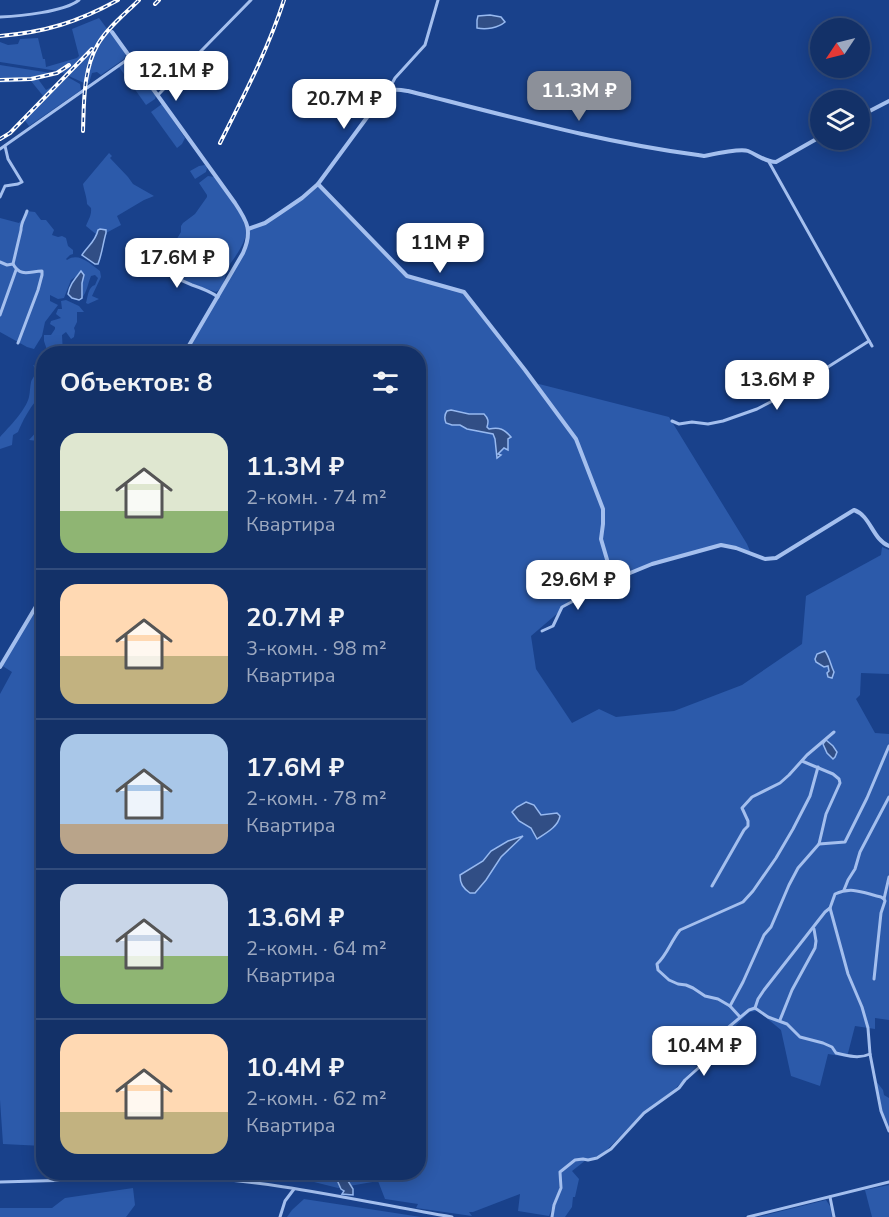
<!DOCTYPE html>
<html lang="ru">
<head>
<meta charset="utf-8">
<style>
  body { margin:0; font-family:"Nunito Sans",sans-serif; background:#203d71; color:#f1f3f6; height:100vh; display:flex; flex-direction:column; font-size:22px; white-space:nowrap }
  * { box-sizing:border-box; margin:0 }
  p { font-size:20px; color:#9da9c0 }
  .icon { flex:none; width:33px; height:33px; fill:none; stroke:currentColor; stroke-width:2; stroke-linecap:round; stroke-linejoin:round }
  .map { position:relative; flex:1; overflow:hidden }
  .details { position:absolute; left:36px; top:346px; width:390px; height:834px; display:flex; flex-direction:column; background:#133168; border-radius:24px; box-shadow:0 3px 15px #0003,0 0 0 2px #324c7c }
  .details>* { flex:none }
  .needle { width:39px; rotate:235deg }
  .fabs { position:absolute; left:810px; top:18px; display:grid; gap:12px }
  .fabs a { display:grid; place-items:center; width:60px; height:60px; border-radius:50%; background:#133168; box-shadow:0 3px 15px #0003,0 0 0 2px #324c7c; font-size:30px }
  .price { position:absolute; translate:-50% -51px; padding:0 14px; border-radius:12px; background:#fff; color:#222; font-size:20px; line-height:39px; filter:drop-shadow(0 2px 3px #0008) }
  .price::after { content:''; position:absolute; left:50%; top:36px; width:18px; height:14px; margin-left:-9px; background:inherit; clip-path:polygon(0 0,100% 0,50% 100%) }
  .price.on { background:#8c9099; color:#fff }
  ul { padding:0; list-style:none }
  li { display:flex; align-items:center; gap:18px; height:150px; padding:0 24px }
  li+li { border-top:2px solid #324c7c }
  li span { display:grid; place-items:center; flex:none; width:168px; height:120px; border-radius:18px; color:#555 }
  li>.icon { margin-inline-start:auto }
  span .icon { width:72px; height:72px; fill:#fffc; stroke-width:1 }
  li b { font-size:26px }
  h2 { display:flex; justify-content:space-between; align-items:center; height:72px; padding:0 24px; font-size:26px }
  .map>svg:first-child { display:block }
</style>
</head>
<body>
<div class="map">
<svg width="889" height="1217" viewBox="0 0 889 1217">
  <rect width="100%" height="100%" fill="#19418b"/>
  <!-- green -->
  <g fill="#2c5aaa">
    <polygon points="99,18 126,54 124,59 101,75 97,72 92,73 89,83 84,83 58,71 0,62 0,42 8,45 18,44 20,39 38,38 43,59 45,59 46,67 77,58 79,56 72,29"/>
    <polygon points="129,61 132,62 156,96 155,99 146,105 119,67"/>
    <polygon points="0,65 57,74 38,79 46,90 57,84 66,76 80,84 81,90 29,126 23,118 44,97 31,81 0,83"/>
    <polygon points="162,104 185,138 182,144 177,148 151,112"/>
    <path d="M109,153l3,3 -2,2 18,19 5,7 21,12 -10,4 -27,16 4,9 -15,8v-3l-8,1 -1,4 -11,-9c2,-6 6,-11 5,-18l-4,-4c0,-7 -3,-13 -4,-20z"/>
    <polygon points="205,165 207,168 206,172 195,179 190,171 199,166"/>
    <path d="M208,176l6,1c10,14 37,44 31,61 -4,12 -13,23 -20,33 2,7 -3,17 -9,21l-29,-10 -27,-15 21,-35v-6l2,-3 12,-9 12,-17v-2l-8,-12z"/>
    <path d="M318,184l89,92 57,16 72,93 3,-1 130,33 78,127 3,7 -1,2 -22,-8 -75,19 -39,16 1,3 -48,23 -35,30 5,33 36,54 27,-14 17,8 58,-6 68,-26 60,-41 4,-48 75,-41 1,-8 7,3v124l-28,-1 -1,22 -4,4 19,34 14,1v286l-14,-2v11l-20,-3 -8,31 -19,-3 -8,32 -29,-10 -10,-46 -23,-19 -9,1 -74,77 -33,25 -40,41 -16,5 -14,11 7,8 -4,18h-2l-1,10 -7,10h-12l2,-12 7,-18 -3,-8v11l-10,26 -31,-5 2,-17 -47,18h-4l3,4 -56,-8 2,-4 -33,-5 -7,-18 -40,7 -40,-10 -6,-5h126v-819h-234l59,-101 5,-24c25,-6 50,-30 70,-45z"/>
    <path d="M26,211l9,1 6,8h5l8,10 -2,5 6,2 4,-1 4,2 2,8 5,4v4l-3,1 -4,4 1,1c12,-8 23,4 33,11l1,6 -9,19 7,3 -11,5 -2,-1c2,-7 2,-16 9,-18l3,-7 -3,-3 -4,1c-3,7 -4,16 -9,22l1,-10 -5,-13 -7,5 -7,18 -6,1 -8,-4v6l8,4 -13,17 -3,14 -8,13 -7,-2 -27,-15v-114l19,5 6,-7z"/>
    <polygon points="66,300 79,306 84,312 77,312 77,322 74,328 75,331 74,337 71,339 66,332 62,335 63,354 51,354 50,352 49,354 44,354 47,350 44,341 44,335 51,335 55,329 55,327 50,324 51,321 61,318 56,314 58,309 62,309 61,301"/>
    <path d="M33,365l10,4v32l-5,-3c-9,11 -15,22 -20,34l-5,3 -1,10 -12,4v-12c9,-10 26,-27 29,-40 1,-5 1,-10 2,-15 3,-7 8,-9 2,-17z"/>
    <polygon points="39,429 43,430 43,429 43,450 39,448 38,441 29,440"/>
    <polygon points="43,593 43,1146 3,1144 0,1100 0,694 12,672 1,665"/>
    <polygon points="876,1081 883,1090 884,1095 889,1098 889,1128 882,1111"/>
    <polygon points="889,1185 889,1217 872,1217 865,1190"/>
    <polygon points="133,1188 135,1205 126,1217 0,1217 0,1208 52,1208 65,1198"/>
    <polygon points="304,1199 421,1217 287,1217 292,1210"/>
    <polygon points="826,1200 830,1206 832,1217 758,1217"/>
  </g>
  <!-- water -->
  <g fill="#314e85" stroke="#97b9f0" stroke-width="1.5">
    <path d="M490,15l11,2 4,5c-7,6 -19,8 -28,6v-8l1,-4z"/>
    <path d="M100,229l6,1v3c-3,10 -4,21 -8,31h-3l-13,-9c5,-8 14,-14 16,-25z"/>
    <path d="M81,271l3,4 -2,8v15l-3,2 -7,-2 -4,-4c2,-10 7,-15 13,-23z"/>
    <path d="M451,410l18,4h15c4,4 5,7 3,13l2,2c11,-2 15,0 22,8l-3,2v11l-4,-2 -6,6 3,1 -4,3 -2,-19 -2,-5 -26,-5 -7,-4h-8l-6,-2c-2,-5 -2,-8 1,-12z"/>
    <path d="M825,651c5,7 5,13 9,21l-2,6 -4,-1 -1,-4 2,-2 -1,-5 -4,1 -8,-5 -1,-3 2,-5z"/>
    <polygon points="826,740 833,746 837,752 835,757 833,759 827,753 823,744"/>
    <path d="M526,802l8,3 7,10 16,-2 3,3c-2,11 -14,17 -23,23l-6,-11 -12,-7 -7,-9 5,-5z"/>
    <path d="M523,836l-22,21 -15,23 -11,13h-5c-7,-5 -10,-9 -10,-18l23,-14 8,-10 17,-10z"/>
    <polygon points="334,1173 343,1173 353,1189 353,1195 342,1194 344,1191 341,1189"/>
  </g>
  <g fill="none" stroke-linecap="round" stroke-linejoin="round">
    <!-- minor -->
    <g stroke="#a4bfee" stroke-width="3">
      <path d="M0,17c20,-1 64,-5 79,-17"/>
      <polyline points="388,91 395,78 425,45 438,0"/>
      <polyline points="158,95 251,0"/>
      <polyline points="0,149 131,57"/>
      <polyline points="769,162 872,346"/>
      <polyline points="0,197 5,186 18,184 22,182 8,159 5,146"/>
      <path d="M150,261c12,9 27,18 42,24 9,3 18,6 26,12"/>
      <path d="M0,262l7,3 6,-1c8,14 17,7 29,7v4l-4,15 -20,53"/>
      <path d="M13,264l8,-34c0,-8 4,-12 6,-19"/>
      <polyline points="0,315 16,270"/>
      <polyline points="672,421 679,424 692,422 708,424 723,421 757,409 782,396 869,341"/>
      <polyline points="542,631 553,626 562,607 613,580"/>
      <polyline points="819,844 845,842 867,798 889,746"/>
      <path d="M889,877l-5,22 -3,-2c-17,-4 -29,-11 -46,-3l-5,14 18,66 14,33 6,21 2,26 11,57 8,20"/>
      <polyline points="712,886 744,830 748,826 748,821 742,808 752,797 780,783 789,775 807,755 834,732"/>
      <polyline points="844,890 848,880 855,869 860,852 889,797"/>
      <polyline points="874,979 881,913 885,901 884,899"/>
      <polyline points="730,1006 743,982 764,935 771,927 789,885 798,868 819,844 826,814 840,783 839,779 833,774 802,761"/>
      <polyline points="755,1008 758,999 764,990 825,912 830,908"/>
      <path d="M740,1017l-10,-11 -12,-7 -13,-3 -12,-8 -7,-3 -8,-1 -9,-4 -11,-10 -1,-6c10,-9 14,-23 23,-34l63,-28 10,-11 23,-33 17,-29 17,-33 8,-29"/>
      <polyline points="780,1020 792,990 815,948 816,941 814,929"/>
      <path d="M0,1182l183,-5c91,3 180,25 269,40"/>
      <polyline points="830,1197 834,1217"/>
      <polyline points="280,1217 285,1201 294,1189"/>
      <path d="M552,1217l2,-12 7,-17 -1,-16 15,-12 8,-1 5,1 9,-2 14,-9 33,-36 35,-25 6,-8 20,-18 14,-20 5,-11 25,-21 6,-2 13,9 19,7 13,13 23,6 9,4 4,6c12,3 23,6 34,1"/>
      <polyline points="748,1217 889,1182"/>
    </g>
    <!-- tertiary -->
    <g stroke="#a4bfee" stroke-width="4">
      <path d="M112,32l123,171c12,18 18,28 8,50l-59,101"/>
      <polyline points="860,116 889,101"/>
      <path d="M318,184l89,92 57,16 61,78 51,69 27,70v15l-2,15 12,41 39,-16 69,-19 15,3 29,11 11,-1 78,-48c17,6 18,29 35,36"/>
      <path d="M248,229l17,-6 15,-10 22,-15 16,-14 64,-87c9,-9 14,-8 26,-6 97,24 191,51 290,64l6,1c10,-2 36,-8 44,-5 10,4 17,11 28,11l44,-25"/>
      <polyline points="0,667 44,593"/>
    </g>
    <defs>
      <g id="rail">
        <polyline points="155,4 159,0"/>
        <path d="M0,36c46,-4 78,-14 118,-36"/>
        <polyline points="0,80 31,79 57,73 69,65"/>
        <path d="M83,131c1,-29 0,-61 15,-87 10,-17 27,-30 41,-44"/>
        <polyline points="0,139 10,133 92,49"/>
        <path d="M220,143c23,-46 48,-93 64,-143"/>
      </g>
    </defs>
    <!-- rail casing -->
    <use href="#rail" stroke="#fff" stroke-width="4"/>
    <!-- rail -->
    <use href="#rail" stroke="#19418b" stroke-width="1.5" stroke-dasharray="4.5" stroke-linecap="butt"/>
  </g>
</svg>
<div class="fabs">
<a><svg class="needle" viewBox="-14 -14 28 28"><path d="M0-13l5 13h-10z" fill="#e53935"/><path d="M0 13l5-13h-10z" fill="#9da9c0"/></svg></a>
<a><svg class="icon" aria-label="layers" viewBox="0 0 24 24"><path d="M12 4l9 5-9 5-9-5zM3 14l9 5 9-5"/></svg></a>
</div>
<b class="price" style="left:176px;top:102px">12.1M ₽</b>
<b class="price on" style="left:579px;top:122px">11.3M ₽</b>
<b class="price" style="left:344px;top:130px">20.7M ₽</b>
<b class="price" style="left:440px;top:274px">11M ₽</b>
<b class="price" style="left:177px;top:289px">17.6M ₽</b>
<b class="price" style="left:777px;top:411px">13.6M ₽</b>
<b class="price" style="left:578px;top:611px">29.6M ₽</b>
<b class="price" style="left:704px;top:1077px">10.4M ₽</b>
<section class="details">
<h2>Объектов: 8<svg class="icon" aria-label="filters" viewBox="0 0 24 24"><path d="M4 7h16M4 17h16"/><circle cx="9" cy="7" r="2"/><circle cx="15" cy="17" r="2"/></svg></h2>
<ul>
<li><span style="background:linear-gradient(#dfe7d0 65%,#8fb573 0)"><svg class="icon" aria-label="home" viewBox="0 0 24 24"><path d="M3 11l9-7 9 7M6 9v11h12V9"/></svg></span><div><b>11.3M ₽</b><p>2-комн. · 74 m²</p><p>Квартира</p></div></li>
<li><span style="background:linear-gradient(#ffd9b3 60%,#c2b280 0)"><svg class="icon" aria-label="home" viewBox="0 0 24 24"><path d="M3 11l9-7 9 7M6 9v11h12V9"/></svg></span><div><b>20.7M ₽</b><p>3-комн. · 98 m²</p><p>Квартира</p></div></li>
<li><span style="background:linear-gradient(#a9c7e8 75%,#b9a48a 0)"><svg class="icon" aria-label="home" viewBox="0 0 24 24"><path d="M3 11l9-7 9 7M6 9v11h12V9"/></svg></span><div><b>17.6M ₽</b><p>2-комн. · 78 m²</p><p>Квартира</p></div></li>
<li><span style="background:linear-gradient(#c9d6e8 60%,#8fb573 0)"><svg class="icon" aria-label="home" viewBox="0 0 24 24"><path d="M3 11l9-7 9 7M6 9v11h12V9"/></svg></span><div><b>13.6M ₽</b><p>2-комн. · 64 m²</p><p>Квартира</p></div></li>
<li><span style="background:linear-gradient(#ffd9b3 65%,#c2b280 0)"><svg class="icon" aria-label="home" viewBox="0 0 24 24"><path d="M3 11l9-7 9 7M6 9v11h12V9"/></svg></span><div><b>10.4M ₽</b><p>2-комн. · 62 m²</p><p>Квартира</p></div></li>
</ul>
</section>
</div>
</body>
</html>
